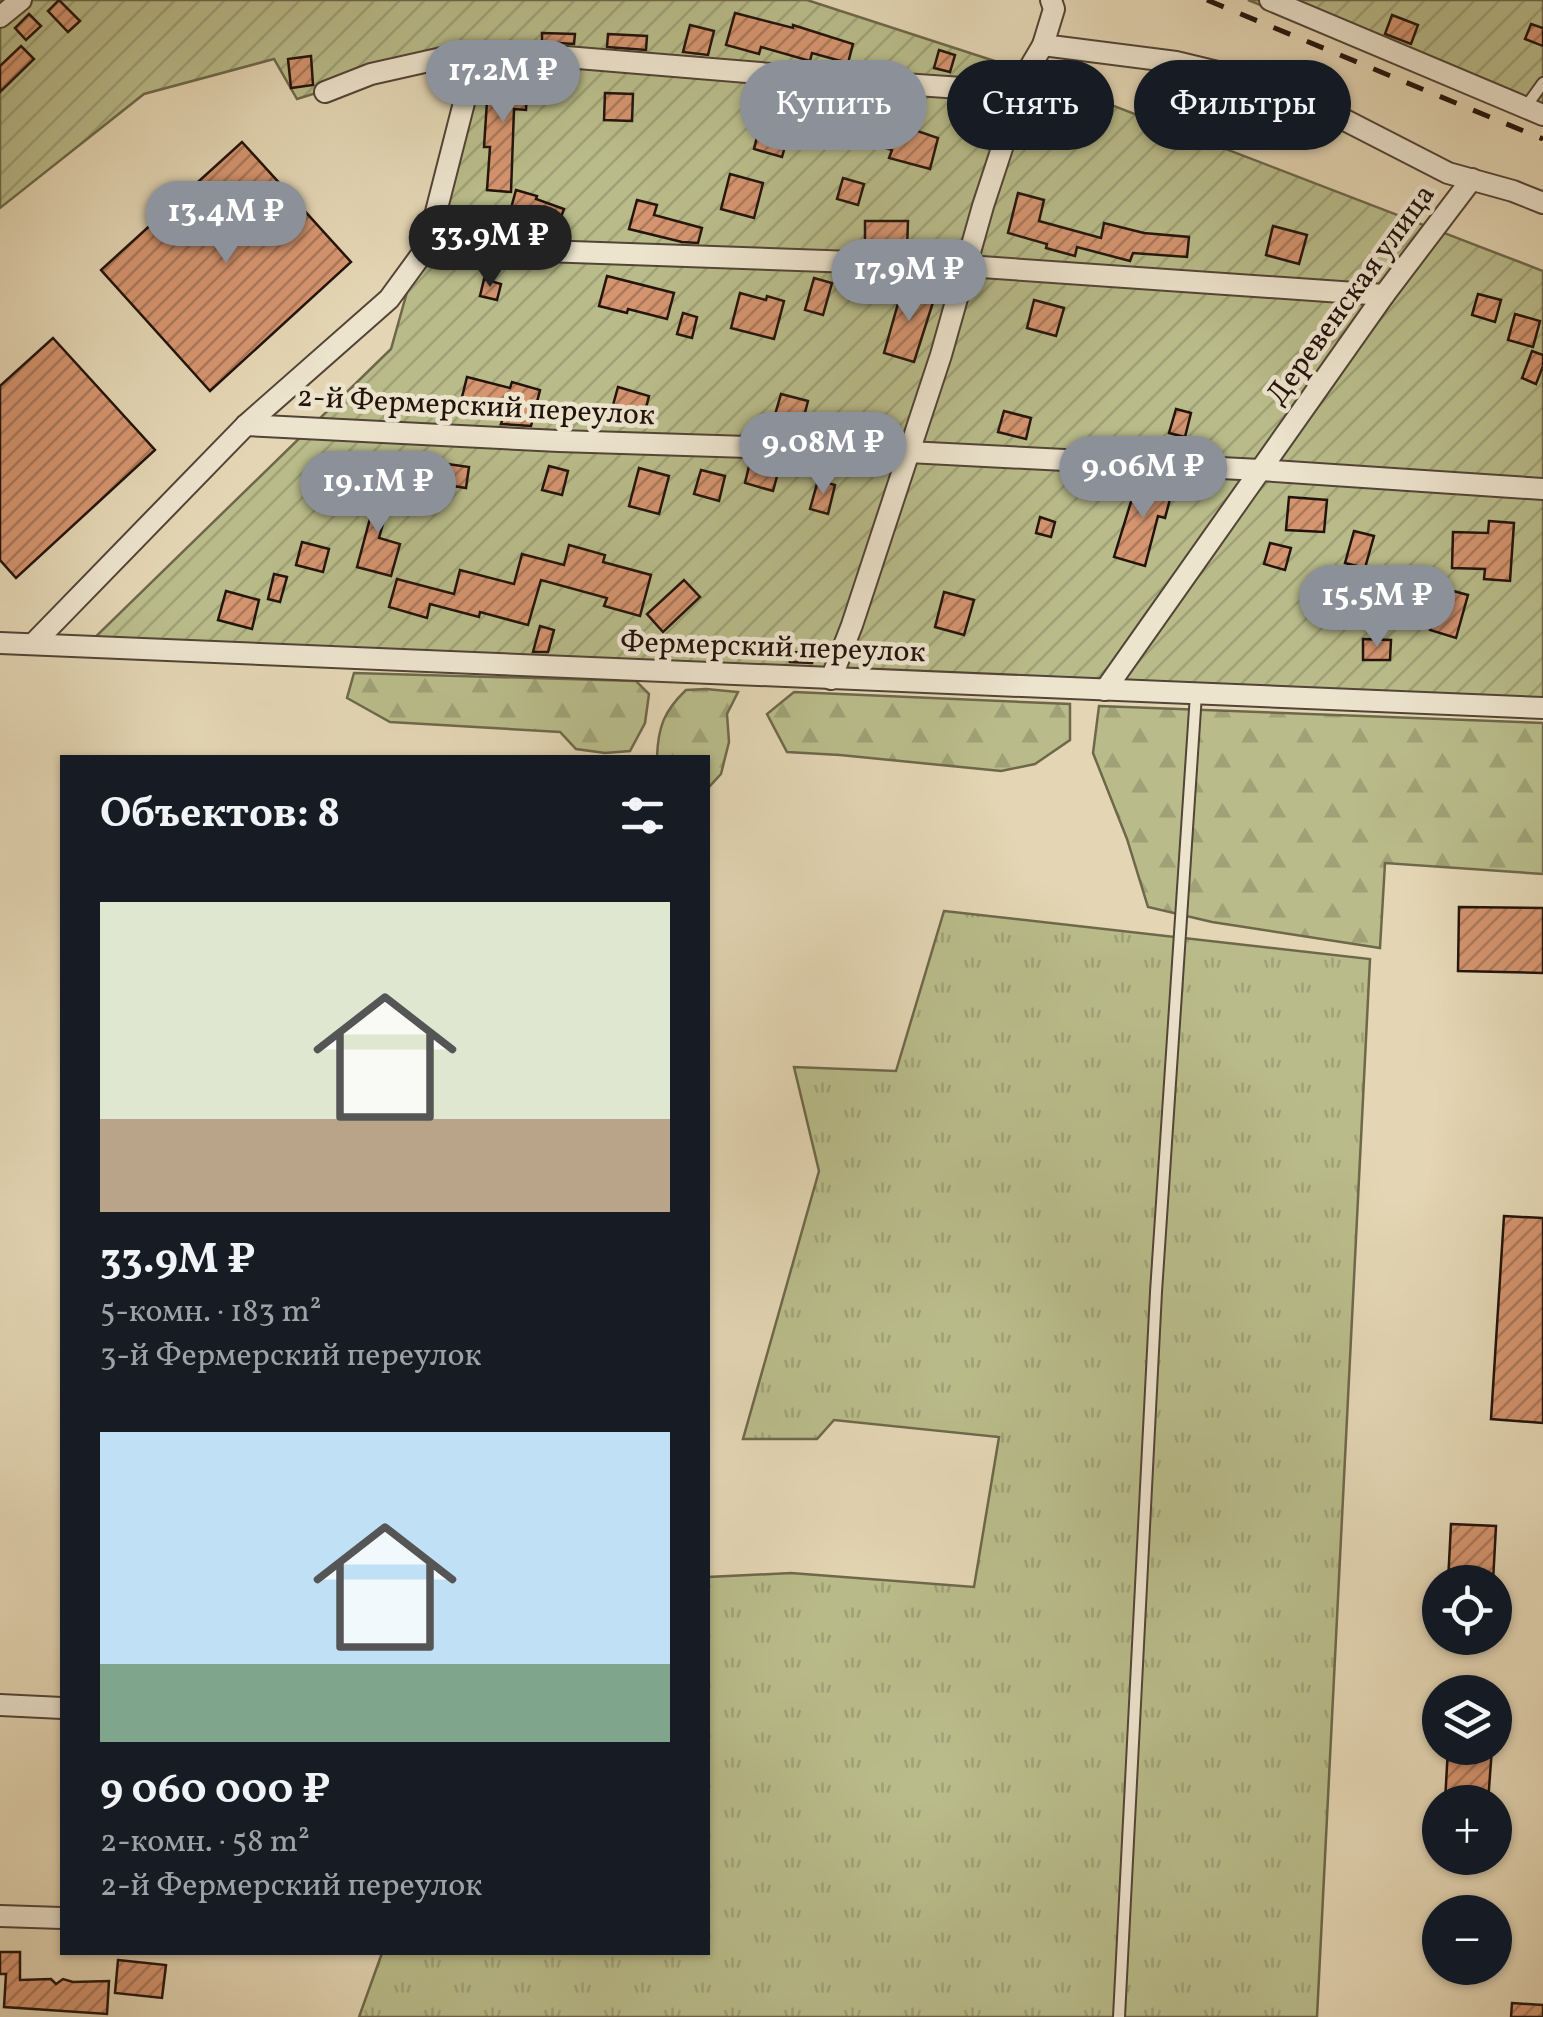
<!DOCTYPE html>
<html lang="ru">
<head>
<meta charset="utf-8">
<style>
  body { margin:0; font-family:Vollkorn,serif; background:#20242c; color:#f1f3f6; height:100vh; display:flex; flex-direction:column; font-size:38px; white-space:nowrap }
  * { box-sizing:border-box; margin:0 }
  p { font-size:32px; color:#9ea1a6 }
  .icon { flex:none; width:55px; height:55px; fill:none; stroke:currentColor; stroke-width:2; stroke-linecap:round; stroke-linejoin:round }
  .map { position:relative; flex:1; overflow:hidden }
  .side { position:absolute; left:60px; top:755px; width:650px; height:1200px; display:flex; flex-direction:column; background:#171b24; border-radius:0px; box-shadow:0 2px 8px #0004 }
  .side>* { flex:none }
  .top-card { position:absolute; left:740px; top:60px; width:652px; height:90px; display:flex; gap:20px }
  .tools { position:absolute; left:1422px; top:1565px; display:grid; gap:20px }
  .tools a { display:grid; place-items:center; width:90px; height:90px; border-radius:50%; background:#171b24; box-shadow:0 2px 8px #0004; font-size:50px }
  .price { position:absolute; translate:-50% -85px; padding:0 22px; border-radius:35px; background:#8c9099; color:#fff; font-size:32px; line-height:65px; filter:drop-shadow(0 2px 5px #0008) }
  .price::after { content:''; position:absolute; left:50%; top:60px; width:30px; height:22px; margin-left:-15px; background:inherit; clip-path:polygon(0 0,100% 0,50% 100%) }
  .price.current { background:#222; color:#fff }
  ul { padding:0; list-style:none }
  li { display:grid; align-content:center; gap:20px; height:530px; padding:0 40px }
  li span { display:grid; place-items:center; height:310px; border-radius:0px; color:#555 }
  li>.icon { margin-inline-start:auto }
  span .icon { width:180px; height:180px; fill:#fffc; stroke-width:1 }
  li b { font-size:42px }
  h2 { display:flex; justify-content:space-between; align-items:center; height:120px; padding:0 40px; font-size:42px }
  .pill { padding:0 35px; border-radius:45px; background:#171b24; box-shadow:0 2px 8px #0004; font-size:35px; line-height:90px }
  .pill.current { background:#8c9099; color:#fff }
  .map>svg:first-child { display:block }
</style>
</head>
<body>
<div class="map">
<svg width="1543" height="2017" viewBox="0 0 1543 2017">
  <defs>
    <pattern id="grass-tufts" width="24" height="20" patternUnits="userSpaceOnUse" patternTransform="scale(2.5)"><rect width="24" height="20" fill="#b9bc8a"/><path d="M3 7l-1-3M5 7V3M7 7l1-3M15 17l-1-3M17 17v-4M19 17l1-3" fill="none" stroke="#9fa176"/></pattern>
    <pattern id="forest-firs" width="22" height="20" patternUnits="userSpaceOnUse" patternTransform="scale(2.5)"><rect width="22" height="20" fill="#b9bc8a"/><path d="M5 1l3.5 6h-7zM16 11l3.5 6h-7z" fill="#9fa176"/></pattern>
    <pattern id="garden-furrows" width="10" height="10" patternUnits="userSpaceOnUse" patternTransform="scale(2.5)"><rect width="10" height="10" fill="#b9bc8a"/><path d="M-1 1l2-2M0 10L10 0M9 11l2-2" fill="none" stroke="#9fa176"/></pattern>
    <pattern id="building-hatch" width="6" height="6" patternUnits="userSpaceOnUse" patternTransform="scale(2.5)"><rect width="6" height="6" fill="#d59570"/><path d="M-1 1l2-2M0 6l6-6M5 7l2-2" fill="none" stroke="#ac785a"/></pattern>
  </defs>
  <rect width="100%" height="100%" fill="#e4d6b4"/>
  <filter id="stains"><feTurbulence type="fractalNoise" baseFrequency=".002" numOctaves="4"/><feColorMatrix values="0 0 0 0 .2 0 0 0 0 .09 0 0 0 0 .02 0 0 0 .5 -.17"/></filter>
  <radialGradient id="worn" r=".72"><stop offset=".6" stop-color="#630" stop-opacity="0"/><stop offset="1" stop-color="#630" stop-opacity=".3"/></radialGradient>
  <!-- grass -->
  <polygon fill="url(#grass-tufts)" stroke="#6e684b" stroke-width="2.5" points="944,911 1370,959 1317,2017 359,2017 382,1953 708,1952 708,1577 791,1573 974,1587 999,1437 834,1420 817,1439 743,1439 819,1171 794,1067 896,1071"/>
  <!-- forest -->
  <g fill="url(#forest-firs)" stroke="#6e684b" stroke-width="2.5">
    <polygon points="354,673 636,681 649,694 645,723 630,751 605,753 576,749 560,732 390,722 347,698"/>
    <path d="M706,689l32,3 -11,22 2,28 -8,32 -13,14v-30l-51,-1c1,-30 7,-46 29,-67z"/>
    <polygon points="794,692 1070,704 1070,740 1035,764 1001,771 840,755 787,752 767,714"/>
    <polygon points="1099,706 1543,723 1543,874 1385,863 1380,948 1212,922 1148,907 1127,839 1093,753"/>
  </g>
  <!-- garden -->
  <g fill="url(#garden-furrows)" stroke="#6e684b" stroke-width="2.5">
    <polygon points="0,0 807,0 1010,66 1543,271 1543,707 85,647 391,349 477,43 297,99 274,59 144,94 0,208"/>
    <polygon points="1248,0 1543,0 1543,120"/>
  </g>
  <!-- building -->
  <g fill="url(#building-hatch)" stroke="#22140c" stroke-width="2.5">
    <polygon points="59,0 80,21 68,32 48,11"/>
    <polygon points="735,13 793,28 793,25 853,44 848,63 812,53 810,61 761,47 759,54 726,45"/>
    <polygon points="29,14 41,26 26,40 15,28"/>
    <polygon points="1392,15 1418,25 1411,44 1385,34"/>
    <polygon points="1531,24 1543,28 1543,46 1525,39"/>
    <polygon points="690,25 714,31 708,55 683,52"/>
    <polygon points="542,33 575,34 574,44 542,42"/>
    <polygon points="608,34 647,36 646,50 607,47"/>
    <polygon points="21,46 34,59 0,92 0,66"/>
    <polygon points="939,50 955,55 950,72 934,68"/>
    <polygon points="311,56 313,85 291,88 288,59"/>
    <polygon points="489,71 528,73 526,110 514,109 511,192 487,190 490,147 484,147"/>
    <polygon points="605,93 633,94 632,121 604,120"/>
    <polygon points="864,111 892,118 891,122 938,138 930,169 889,158 892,150 856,140"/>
    <polygon points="763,113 792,121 782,157 754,149"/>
    <polygon points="242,142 351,262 210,391 101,270"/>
    <polygon points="730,174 763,183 754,218 721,209"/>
    <polygon points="843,178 864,184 858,205 837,199"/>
    <polygon points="516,190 537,196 536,199 564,209 554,236 528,227 528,229 507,223"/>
    <polygon points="1018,193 1044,200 1039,221 1101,238 1104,223 1144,233 1189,237 1187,257 1133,253 1130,261 1077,247 1075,256 1046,248 1047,244 1008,233"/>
    <polygon points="637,200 657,205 654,215 702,228 698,243 682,242 629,229"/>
    <polygon points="865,221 908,221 907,250 891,250 892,245 865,245"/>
    <polygon points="1273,226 1307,235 1299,264 1266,255"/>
    <polygon points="607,276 674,293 667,319 628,309 627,313 599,306"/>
    <polygon points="814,278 832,283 823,315 805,310"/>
    <polygon points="484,279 501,284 497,300 480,296"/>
    <polygon points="903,286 935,296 914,362 884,353"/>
    <polygon points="740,293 766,300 767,296 784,301 774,339 731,328"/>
    <polygon points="1478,294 1501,300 1495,322 1472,315"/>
    <polygon points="1034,300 1064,308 1056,336 1027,328"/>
    <polygon points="683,313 697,317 692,338 677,334"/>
    <polygon points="1515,314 1540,321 1533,347 1508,340"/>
    <polygon points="53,338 155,450 16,578 0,560 0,386"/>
    <polygon points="1532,351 1543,355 1543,366 1536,384 1522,378"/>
    <polygon points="467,377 510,388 512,382 540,390 531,426 501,424 503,417 460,405"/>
    <polygon points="618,387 649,396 642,424 610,416"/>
    <polygon points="781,394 808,401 800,432 772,425"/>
    <polygon points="1176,409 1191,413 1185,437 1169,433"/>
    <polygon points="1004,411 1031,418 1026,439 998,432"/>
    <polygon points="836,418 851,421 847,436 831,436"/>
    <polygon points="406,460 440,468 440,463 469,467 466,488 421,481 417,497 397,492"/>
    <polygon points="750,462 779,469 773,491 745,483"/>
    <polygon points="549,466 568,471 562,495 542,490"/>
    <polygon points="639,468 669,476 659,514 629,506"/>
    <polygon points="701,470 725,476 719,501 694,494"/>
    <polygon points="1138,479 1173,488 1165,518 1158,516 1145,566 1114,557"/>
    <polygon points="818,480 835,485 828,514 810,509"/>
    <polygon points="374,483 393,488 379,538 400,544 391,576 357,567 372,511 367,509"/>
    <polygon points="1289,497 1327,500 1324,532 1286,530"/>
    <polygon points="1040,517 1055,522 1051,537 1036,533"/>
    <polygon points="1489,521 1514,523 1510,581 1484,579 1485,569 1452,568 1453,532 1488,533"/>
    <polygon points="1354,531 1374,536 1365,568 1345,563"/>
    <polygon points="302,542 329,549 323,572 296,565"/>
    <polygon points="1270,543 1291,548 1285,570 1264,564"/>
    <polygon points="569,545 605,555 603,562 651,575 640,616 604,606 607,598 541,580 528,625 480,612 479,617 430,604 427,618 389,607 397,579 454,594 460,570 514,584 522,554 564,565"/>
    <polygon points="274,574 287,577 280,602 268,599"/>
    <polygon points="684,580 700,597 663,632 647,614"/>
    <polygon points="1442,588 1468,595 1456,638 1430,630"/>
    <polygon points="226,591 259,600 252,629 218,620"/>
    <polygon points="944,592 974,600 964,635 935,627"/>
    <polygon points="540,626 554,630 548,652 533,652"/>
    <polygon points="1363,639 1391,640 1390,660 1363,660"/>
    <polygon points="790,652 813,653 812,663 790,662"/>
    <polygon points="1459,907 1543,908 1543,973 1458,971"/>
    <polygon points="1504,1216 1543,1218 1543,1423 1491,1419"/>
    <polygon points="1451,1524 1496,1526 1493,1582 1448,1582"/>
    <polygon points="1448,1748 1492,1748 1488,1802 1445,1802"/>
    <polygon points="0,1952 20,1952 20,1980 51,1979 56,1984 63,1979 73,1982 109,1981 107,2014 4,2007 6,1974 0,1974"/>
    <polygon points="118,1960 166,1965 162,1998 115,1993"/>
    <polygon points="1512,2003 1543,2005 1543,2017 1511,2017"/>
  </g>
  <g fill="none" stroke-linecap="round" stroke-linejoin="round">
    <defs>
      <g id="lane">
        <polyline points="1525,108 1543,83"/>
        <polyline points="1119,2017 1156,1292 1196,694"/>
      </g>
      <g id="street">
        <polyline points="1051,0 1054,9 1043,45 1176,62 1259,82 1335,115 1448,173 1513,191 1543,203"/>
        <polyline points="1270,0 1543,115"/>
        <polyline points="0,17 21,0"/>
        <polyline points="325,92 371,74 460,54 477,52 554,56 844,80 1020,92"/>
        <polyline points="427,247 967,266 1384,295"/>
        <polyline points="246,425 559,441 908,452 1260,470 1543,489"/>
        <polyline points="0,643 1543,708"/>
        <polyline points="33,644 246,425 389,299 427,247 477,52"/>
        <polyline points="831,679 852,625 941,355 983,206 1027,72 1043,45"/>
        <polyline points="1105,690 1384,295 1472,179"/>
        <polyline points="0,1705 62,1708"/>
        <polyline points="0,1916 62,1918"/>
      </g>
    </defs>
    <!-- lane casing -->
    <use href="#lane" stroke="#524436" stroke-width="14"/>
    <!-- street casing -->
    <use href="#street" stroke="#524436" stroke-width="24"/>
    <!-- lane -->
    <use href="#lane" stroke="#ede4ce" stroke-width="10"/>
    <!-- street -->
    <use href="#street" stroke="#ede4ce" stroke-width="20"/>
    <!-- rail -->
    <polyline stroke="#22140c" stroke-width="5" stroke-dasharray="18 18" stroke-linecap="butt" points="1207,0 1543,139"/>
  </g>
  <g text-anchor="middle" stroke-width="9" stroke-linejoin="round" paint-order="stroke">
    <!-- street labels -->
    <g font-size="30" fill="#22140c" stroke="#ede4ce">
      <text transform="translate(1350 294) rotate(-54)" y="10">Деревенская улица</text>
      <text transform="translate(476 405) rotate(3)" y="10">2-й Фермерский переулок</text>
      <text transform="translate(773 646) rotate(2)" y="10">Фермерский переулок</text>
    </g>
  </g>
  <rect width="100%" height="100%" filter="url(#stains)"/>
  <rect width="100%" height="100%" fill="url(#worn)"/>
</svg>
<div class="tools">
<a><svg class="icon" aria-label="locate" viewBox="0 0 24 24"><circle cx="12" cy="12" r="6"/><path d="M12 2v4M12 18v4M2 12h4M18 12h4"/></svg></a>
<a><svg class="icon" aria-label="layers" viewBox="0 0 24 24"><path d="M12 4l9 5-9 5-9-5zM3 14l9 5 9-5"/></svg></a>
<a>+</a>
<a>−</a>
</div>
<b class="price" style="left:503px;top:125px">17.2M ₽</b>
<b class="price" style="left:226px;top:266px">13.4M ₽</b>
<b class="price current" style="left:490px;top:290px">33.9M ₽</b>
<b class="price" style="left:909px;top:324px">17.9M ₽</b>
<b class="price" style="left:823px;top:497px">9.08M ₽</b>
<b class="price" style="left:1143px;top:521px">9.06M ₽</b>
<b class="price" style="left:378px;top:536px">19.1M ₽</b>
<b class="price" style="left:1377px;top:650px">15.5M ₽</b>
<div class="top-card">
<a class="pill current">Купить</a>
<a class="pill">Снять</a>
<a class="pill">Фильтры</a>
</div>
<section class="side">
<h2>Объектов: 8<svg class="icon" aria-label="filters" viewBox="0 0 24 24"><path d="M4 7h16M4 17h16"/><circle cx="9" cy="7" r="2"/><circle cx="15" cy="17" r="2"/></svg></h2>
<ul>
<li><span style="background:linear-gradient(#dfe7d0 70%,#b9a48a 0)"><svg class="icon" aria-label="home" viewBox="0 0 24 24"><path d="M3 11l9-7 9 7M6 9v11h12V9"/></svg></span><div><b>33.9M ₽</b><p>5-комн. · 183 m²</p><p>3-й Фермерский переулок</p></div></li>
<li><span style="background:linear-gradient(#bfe0f5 75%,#7fa58c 0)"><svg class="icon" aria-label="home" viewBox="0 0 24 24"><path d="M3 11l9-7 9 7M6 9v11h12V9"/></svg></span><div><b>9 060 000 ₽</b><p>2-комн. · 58 m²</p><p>2-й Фермерский переулок</p></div></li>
</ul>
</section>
</div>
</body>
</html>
